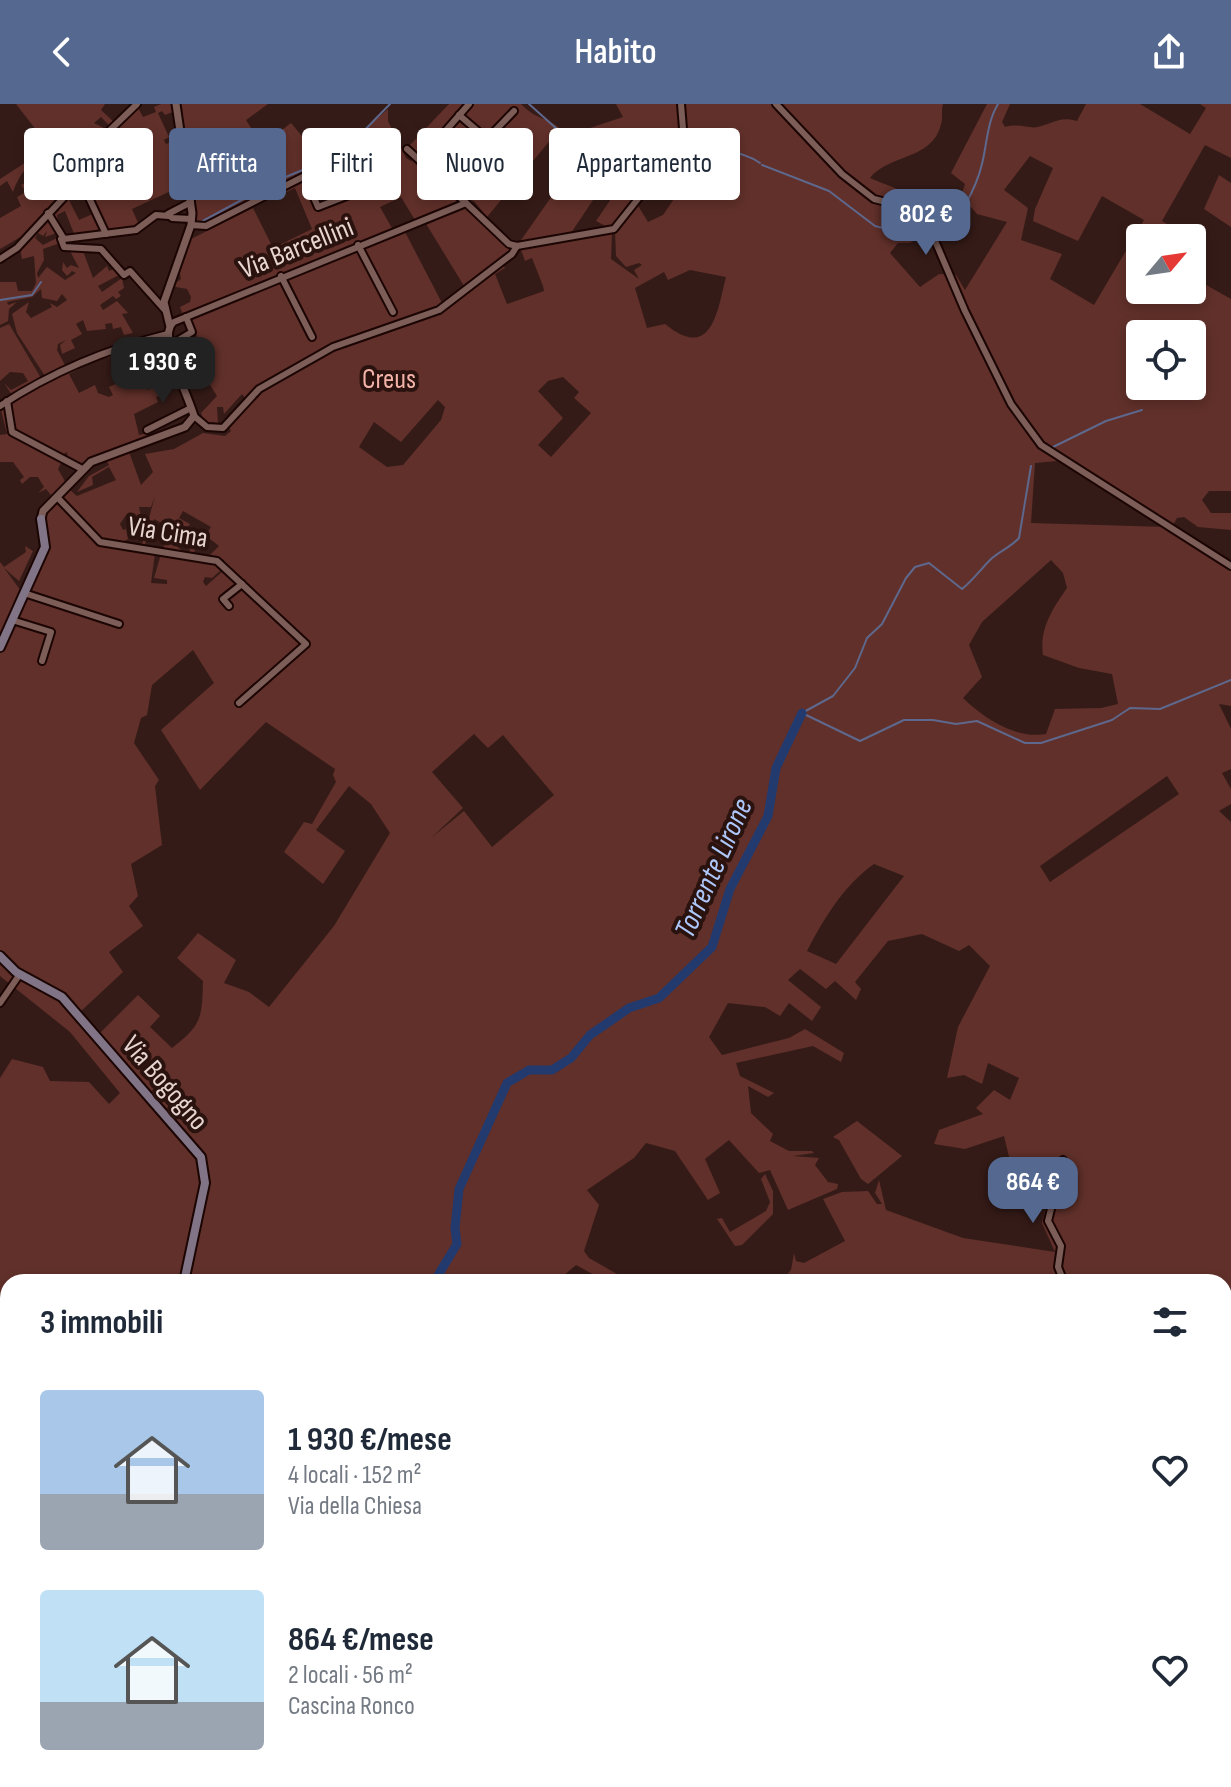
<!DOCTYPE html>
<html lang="it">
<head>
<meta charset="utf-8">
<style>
  body { margin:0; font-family:"Sofia Sans Condensed",sans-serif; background:#f6f6f7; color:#1f2937; height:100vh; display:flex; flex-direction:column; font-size:30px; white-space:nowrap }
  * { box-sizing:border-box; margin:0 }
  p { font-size:26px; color:#747a83 }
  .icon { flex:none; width:44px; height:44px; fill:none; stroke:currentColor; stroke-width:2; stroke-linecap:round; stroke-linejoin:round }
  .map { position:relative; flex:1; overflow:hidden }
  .side { position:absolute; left:0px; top:1170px; width:1232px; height:514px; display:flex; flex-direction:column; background:#fff; border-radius:24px 24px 0 0; box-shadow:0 4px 12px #0003 }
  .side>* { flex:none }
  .banner { position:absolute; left:24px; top:24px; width:800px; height:72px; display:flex; gap:16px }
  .needle { width:52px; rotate:61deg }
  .fabs { position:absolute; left:1126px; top:120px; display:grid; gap:16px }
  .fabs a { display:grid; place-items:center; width:80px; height:80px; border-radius:8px; background:#fff; box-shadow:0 4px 12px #0003; font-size:40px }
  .price { position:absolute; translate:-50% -68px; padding:0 18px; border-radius:16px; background:#546890; color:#fff; font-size:26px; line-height:52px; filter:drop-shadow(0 2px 4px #0008) }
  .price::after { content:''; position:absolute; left:50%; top:48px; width:24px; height:18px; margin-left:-12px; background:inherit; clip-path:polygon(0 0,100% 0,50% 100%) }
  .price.selected { background:#222; color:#fff }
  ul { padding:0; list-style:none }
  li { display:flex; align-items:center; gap:24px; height:200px; padding:0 40px }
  li span { display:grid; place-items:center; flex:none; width:224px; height:160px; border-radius:8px; color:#555 }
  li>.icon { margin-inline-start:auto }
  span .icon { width:96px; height:96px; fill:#fffc; stroke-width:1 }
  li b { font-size:34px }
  h2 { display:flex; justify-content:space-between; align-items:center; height:96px; padding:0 40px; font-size:34px }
  .tag { padding:0 28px; border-radius:8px; background:#fff; box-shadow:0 4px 12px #0003; font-size:28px; line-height:72px }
  .tag.selected { background:#546890; color:#fff }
  header { display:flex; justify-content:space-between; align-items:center; height:104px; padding:0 40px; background:#546890; color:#fff; font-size:36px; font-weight:600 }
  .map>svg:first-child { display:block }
</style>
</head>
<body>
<header><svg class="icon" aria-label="back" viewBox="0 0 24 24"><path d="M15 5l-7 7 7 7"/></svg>Habito<svg class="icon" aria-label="share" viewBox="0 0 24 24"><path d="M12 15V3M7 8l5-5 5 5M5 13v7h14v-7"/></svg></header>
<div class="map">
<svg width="1231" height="1683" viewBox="0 0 1231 1683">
  <rect width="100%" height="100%" fill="#351b17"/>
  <!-- green -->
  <g fill="#61302a" fill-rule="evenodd">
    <path d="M16,0h89l-4,6 15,14 -4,4 -11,-11 -7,6 10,5 -6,5 2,3 -29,33 -7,2 -14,-15c-22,3 -31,20 -37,36l-6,-11 -7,5v-7l45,-29 -5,-5 4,-5z"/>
    <polygon points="161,0 173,0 175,7 165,11 162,7 158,9 169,33 164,36 166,40 175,37 181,40 186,80 132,105 139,121 106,128 86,84 98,77 85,52 137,2 143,13 156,8 154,3"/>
    <polygon points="179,0 268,0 246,16 262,41 291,19 325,60 388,5 388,17 406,54 411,57 418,52 462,97 415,116 401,93 380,103 393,126 183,211 180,203 190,198 191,193 187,185 171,182 181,175 178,159 185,138 253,104 273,144 312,125 295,84 267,97 305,77 317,106 397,76 392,70 318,100 308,74 208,119 198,120 194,112"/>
    <polygon points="449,0 467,0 421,53 409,42"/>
    <path d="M471,0h50c17,17 23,12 37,23 14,10 25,25 38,36l19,-3 -28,-31 36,-12 -7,-13h63l4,35 -74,89 -13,-7 36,-53 -2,-10 8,-2 -4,-10 -4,7 -10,-4 -5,4 10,10 -14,10 -40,60 -52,10 58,-83 -18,-10 -7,-12 -65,79 -13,-16 -7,-2 -44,-39z"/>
    <path d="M683,0h260c-2,6 0,14 -2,20 -8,36 -52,30 -71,54 29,13 90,28 64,71l-11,-14 -13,8h-12l-8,10 30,34 19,-13 17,1 9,15 42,-68 -30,-8 -16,-18 4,-12 -14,-11 36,-69h23l-8,18 3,5c15,-4 23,2 33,0 16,-4 22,-11 39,-6l9,-17h54l50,30 16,-26 -6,-4h31v54l-26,-13 -43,76 28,17h-50v52h52v-13l39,22v192h-22l-7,9 9,13h20v17l-33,-3 -14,-10 -7,1 -5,9 -89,-57 -3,4 -23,-13 -22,2 -4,60 136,4 64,40v139l-12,-2 12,25v40l-9,4 9,16v15l-12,7 12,11v566l-7,-1v-105h-444l11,-12 3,-17 2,8 8,2 41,-22 -22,-42 19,-7 26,-1 9,13h5l-7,-11 4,-13 7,30 77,28 92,14 -13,-29 13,-55 -44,-3 -7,-29 -39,13 -31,-5 5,-14 44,-16 -7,-6 18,-18 16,10 9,-22 -31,-15 -6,21 -18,-9 -17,3 11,-51 32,-61 -21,-21 -10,6 -37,-17 -34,7 -33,41 6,7 -5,11 -21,-19 -9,8 -26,-20 -12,11 33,27 -9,14 -23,-18 -9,13 -15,-9 -37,-4 -19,34 13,18 67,-17 16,-9 39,24 -3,9 -28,-16 -77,17 4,13 34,17 -6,4 -20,-11 3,27 22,21 -3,7 19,10h23l2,2 -21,3 26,2 -4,7 13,17 10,2 -1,5 -49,21 -18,-40 -11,3 -30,-33 -24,19 15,34 -12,7 -33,-49 -29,-8 -12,15 -47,32 12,15 -15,46 5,7 42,24h-24l-31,-17 -20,17h-548v224l-8,5v-433l12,-19 31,8 7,14 39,1 20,22 11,-11 -50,-61 -70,-56v-15l56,36 96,101 -52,-65 38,-38 22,21 -10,11 22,21c30,-23 30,-30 31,-67l-26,-23 21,-25 38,27 -12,23 25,9 20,15 65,-81 56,-93 -19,-29 -22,-18 -33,44 29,21 -22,33 -39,-32 20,-30 8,2 24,-42 -3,-7 2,-6 -69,-47 -66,68 -39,-60 53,-47 -21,-33 -41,35 -5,30 -6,3 -7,25 25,37 -4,6 7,59 -31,19 7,32 -9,10 14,20 -34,26 14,20 -44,41 -76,-56 -3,-5v-299l48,-109 -5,-30 15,-13 41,42 56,10 -4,30 16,1v-4l-13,-2 7,-24 49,7 11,5v4l-9,8 -7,-1 -2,5 3,4 17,-15 1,-11 -15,-4 10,-10 -9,-7 -12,12 -2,-10 4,-5 4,2 7,-11 -28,-16 -4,7 11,6 -4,6c9,7 12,15 7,25l-4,-1 3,-15 -10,-6 -7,12 10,8 -23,-3 11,-21 -19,-10 -10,28 -15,-2 13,-1 13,-48 -4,11h-12l2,9 6,-1 -4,15v-11l-17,-4 -6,9 3,6 3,-1 2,10 -9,5 -18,-4 -38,-43 7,-7 7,6 39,-16 -7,-13 -17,10 1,8 -16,7 12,-16 20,-11 -4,-7 23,-9 13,36 12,-13 -8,-18 29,-5 29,-16 22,3 6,-5 -7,-11 22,-21 -4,-5 -18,20 -1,-7h-6l1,16 -14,-1 -3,-9 16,-17 -19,-30 4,-4 -5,-10 11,-7 -2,-3 -5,2 -14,-27 217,-87 39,75 21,-19 -39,-64 40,-15 9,3 38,40 -48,36 2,2 36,-25 3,5 -10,6 12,30 37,-13 -1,-5 -11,-28 -7,3 -5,-14 92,-15 -1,27 28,20 -5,-9 8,-5 -3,-2 -13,4 -10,-11 -1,-25 22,-27 11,18 15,-7 19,-28 -6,-8 3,-5 -9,-11 17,-25zM1030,52l23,12 -18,41 -2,12 45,20 24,-45 42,24 -50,85 -44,-26 12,-25 -41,-14 7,-32 -24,-18zM690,166l36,7c-9,35 -14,85 -61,47l-18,4 -12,-40 29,-16 4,8zM1140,230h52v52h-52zM563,273l16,15 -5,6 17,15 -40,44 -13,-12 25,-27 -25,-27 10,-10zM438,296l7,7 -4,13 -38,45 -16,2 -28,-20 15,-25 27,20zM1051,456l12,13 4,15c-14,20 -28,41 -24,67l36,13 33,6 6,30 -17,4 -46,1 -9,25c-31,5 -61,-15 -83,-36l19,-21 -13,-32 13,-23zM474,630l14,14 15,-13 51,60 -62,52 -28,-36 -33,27 32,-30 -31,-36zM1167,672l12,18 -129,88 -10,-16zM874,760l30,12 -68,88 -29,-13c16,-31 37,-66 67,-87z"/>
    <polygon points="62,71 66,76 49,87 58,96 27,129 0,145 0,114 21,102 17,93 26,88 21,81 35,74 33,78 40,88 58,80 56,74"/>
    <polygon points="1219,71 1231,79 1231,123 1204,105"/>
    <polygon points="64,96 69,96 79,116 95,109 103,128 75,132 65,107 57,111 58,120 50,110"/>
    <polygon points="49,113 57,129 45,133 47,127 43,132 38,129 35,134 43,141 59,133 60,139 43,145 44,156 37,169 38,174 47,163 65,176 76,169 72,167 67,172 62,166 63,158 67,164 71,161 79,164 70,147 83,147 93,174 107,162 109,167 115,164 119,171 98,182 102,188 122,174 124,184 118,188 121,192 116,195 113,192 100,201 103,206 117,197 128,209 122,210 133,229 124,231 121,223 113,225 112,219 105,220 106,225 87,227 83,216 76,220 82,230 71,236 75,244 62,250 60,241 66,236 58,240 57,246 66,263 45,272 17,229 12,210 29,198 26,208 31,214 52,203 50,199 57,203 67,196 62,190 57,197 42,194 41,185 32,193 7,198 8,201 17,198 9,205 8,217 0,221 0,178 16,178 18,187 32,187 36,179 34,152 22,155 20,144"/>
    <polygon points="9,220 41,274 12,291 4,279 11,286 28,277 23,269 10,268 0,277 0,224"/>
    <polygon points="120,242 130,263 135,264 147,286 162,281 164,290 156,293 158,298 134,310 139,331 148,329 150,334 100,349 80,360 68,355 67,348 62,351 13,327 9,296 78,262 79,265 69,270 79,289 95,281 98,289 109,293 113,291 109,283 124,276 112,259 117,256 115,251 108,254 106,249"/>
    <polygon points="5,301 10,329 62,357 58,365 67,381 41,403 51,391 46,385 38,389 44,383 38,373 30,373 22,380 20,376 24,373 13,358 0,358 0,331 7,330 0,302"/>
    <polygon points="25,442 33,447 19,477 4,464 21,487 0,533 0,458 4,463 26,448"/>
    <polygon points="857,1017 902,1052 868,1080 861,1075 839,1036 833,1033"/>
    <polygon points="765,1070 773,1087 773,1110 742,1141 735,1142 717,1115 722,1114 730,1128 766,1107 770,1098 761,1075"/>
    <polygon points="8,1443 7,1671 13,1683 0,1683 0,1449"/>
    <polygon points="287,1676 573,1676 561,1683 294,1683"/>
    <polygon points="622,1676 731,1676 709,1683 611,1683"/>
  </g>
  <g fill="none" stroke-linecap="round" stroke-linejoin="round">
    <!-- stream -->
    <g stroke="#5e688d" stroke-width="2">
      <polyline points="529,0 596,60 669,51"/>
      <path d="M678,50c30,-1 55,-9 82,9"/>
      <polyline points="762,61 829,87 875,122 883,124 903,117 922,120 926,126"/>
      <polyline points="201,118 278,76 330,55 353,38 390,0"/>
      <path d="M939,136c19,-18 37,-51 43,-76 5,-20 5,-42 16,-60"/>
      <polyline points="0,196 32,191 41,178"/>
      <polyline points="1051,344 1106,317 1142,306"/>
      <polyline points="802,609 860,637 904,616 933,616 956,620 977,617 1025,639 1041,639 1112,616 1130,604 1160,605 1231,576"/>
      <path d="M802,609l31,-17 22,-28 12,-30 15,-14 24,-46 9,-11 14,-4 33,26c11,-9 19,-20 29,-30 9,-8 20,-12 28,-21l12,-72"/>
      <polyline points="180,1676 183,1683"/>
    </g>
    <!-- river -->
    <g stroke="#233a6f" stroke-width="9">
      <polyline points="434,1178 457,1140 455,1124 459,1085 507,979 529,966 552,966 571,954 590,931 629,904 659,894 712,843 730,785 768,712 776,664 802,609"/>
      <polyline points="0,1488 8,1481"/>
      <polyline points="0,1517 0,1529"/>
    </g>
    <defs>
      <g id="minor">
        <polyline points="776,0 842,70 874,95 914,105 927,118 965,207 1011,300 1041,341 1231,462"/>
        <polyline points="459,11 487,35 514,7"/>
        <polyline points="407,45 466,99"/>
        <polyline points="421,55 469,0"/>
        <polyline points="75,64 106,130"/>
        <polyline points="305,73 318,103 393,74"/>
        <polyline points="191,98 168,110 172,114 191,115"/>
        <polyline points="48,109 64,135 136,126 156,111 169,112"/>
        <polyline points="191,121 206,122 376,36"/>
        <polyline points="61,135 64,143 101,145 124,171 130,167 164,205"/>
        <polyline points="358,141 393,208"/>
        <polyline points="517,142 614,125 684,37 681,0"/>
        <polyline points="0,155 17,144 68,89 79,56 137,0"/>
        <polyline points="281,172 312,233"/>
        <polyline points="170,223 174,218 466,99 509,140 517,142"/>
        <polyline points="170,241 192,228 186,213"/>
        <polyline points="7,297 12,328 82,365"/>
        <path d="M0,302c53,-35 106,-57 168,-72"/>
        <polyline points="194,312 207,323 223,324 259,285 333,243 439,206 512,150 517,142"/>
        <polyline points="147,326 191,304"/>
        <polyline points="58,394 100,438 217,457 306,540 239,599"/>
        <polyline points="24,489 119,520"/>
        <polyline points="229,502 223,495 242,480"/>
        <polyline points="12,516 51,528 42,557"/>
        <polyline points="0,899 20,870"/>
        <polyline points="1063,1056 1048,1117 1061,1142 1058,1163 1064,1178"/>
        <polyline points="1224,1386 1231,1391"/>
        <polyline points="1224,1571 1231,1576"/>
        <polyline points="878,1676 900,1683"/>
        <polyline points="1062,1676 1063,1683"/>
        <polyline points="1221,1676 1231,1680"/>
        <polyline points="1141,1683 1146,1676"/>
      </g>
      <path id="tertiary" d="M41,415l2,-8 48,-49 94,-35 9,-11c-6,-21 -32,-71 -24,-89l-6,-25 27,-77 1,-12 -16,-109"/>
      <g id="secondary">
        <polyline points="0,543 45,443 41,415"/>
        <polyline points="0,852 16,868 62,893 201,1053 205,1079 184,1178"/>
        <polyline points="1224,1498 1231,1494"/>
        <polyline points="77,1683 79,1676"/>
        <polyline points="977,1683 985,1676"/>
      </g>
    </defs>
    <!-- minor casing -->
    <use href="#minor" stroke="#1b0503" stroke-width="10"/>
    <!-- tertiary casing -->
    <use href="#tertiary" stroke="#1b0503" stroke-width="11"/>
    <!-- secondary casing -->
    <use href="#secondary" stroke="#1b0503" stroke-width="12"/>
    <!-- minor -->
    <use href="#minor" stroke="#7c5d58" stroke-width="6"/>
    <!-- tertiary -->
    <use href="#tertiary" stroke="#7c5d58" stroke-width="7"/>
    <!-- secondary -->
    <use href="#secondary" stroke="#807486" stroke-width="8"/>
  </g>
  <g text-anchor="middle" stroke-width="8" stroke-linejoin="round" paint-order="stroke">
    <!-- street labels -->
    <g font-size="28" fill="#e7d5d2" stroke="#2a120e">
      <text transform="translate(296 143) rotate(-22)" y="10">Via Barcellini</text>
      <text transform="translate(168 427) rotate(9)" y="10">Via Cima</text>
      <text transform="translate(166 978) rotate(49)" y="10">Via Bogogno</text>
    </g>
    <!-- park labels -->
    <g font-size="28" fill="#f3b3a9" stroke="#2a120e">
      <text x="389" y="284">Creus</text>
    </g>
    <!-- water labels -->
    <g font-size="30" font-style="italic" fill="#aec7f9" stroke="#2a120e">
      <text transform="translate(713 764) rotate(-66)" y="10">Torrente Lirone</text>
    </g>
  </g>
</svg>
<div class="fabs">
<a><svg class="needle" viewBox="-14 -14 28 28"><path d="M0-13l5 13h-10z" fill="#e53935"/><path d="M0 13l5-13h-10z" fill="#747a83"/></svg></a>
<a><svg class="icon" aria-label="locate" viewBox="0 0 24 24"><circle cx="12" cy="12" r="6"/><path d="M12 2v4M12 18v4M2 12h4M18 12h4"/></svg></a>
</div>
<b class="price" style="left:926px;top:153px">802 €</b>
<b class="price selected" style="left:163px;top:301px">1 930 €</b>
<b class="price" style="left:1033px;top:1121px">864 €</b>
<div class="banner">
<a class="tag">Compra</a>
<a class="tag selected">Affitta</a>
<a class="tag">Filtri</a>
<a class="tag">Nuovo</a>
<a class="tag">Appartamento</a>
</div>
<section class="side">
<h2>3 immobili<svg class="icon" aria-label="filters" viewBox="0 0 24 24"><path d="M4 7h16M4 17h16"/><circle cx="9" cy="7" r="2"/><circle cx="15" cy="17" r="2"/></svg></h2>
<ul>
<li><span style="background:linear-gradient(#a9c7e8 65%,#9aa5b1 0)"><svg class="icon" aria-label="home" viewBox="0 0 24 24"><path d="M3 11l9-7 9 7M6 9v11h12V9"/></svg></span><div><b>1 930 €/mese</b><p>4 locali · 152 m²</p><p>Via della Chiesa</p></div><svg class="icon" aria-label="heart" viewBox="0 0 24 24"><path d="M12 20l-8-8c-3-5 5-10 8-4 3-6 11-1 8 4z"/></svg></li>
<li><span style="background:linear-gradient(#bfe0f5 70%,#9aa5b1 0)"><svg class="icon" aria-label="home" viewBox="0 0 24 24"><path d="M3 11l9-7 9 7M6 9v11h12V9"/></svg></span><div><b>864 €/mese</b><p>2 locali · 56 m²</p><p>Cascina Ronco</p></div><svg class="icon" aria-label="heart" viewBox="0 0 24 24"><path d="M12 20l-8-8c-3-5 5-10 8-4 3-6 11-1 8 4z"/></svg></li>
</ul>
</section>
</div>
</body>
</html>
